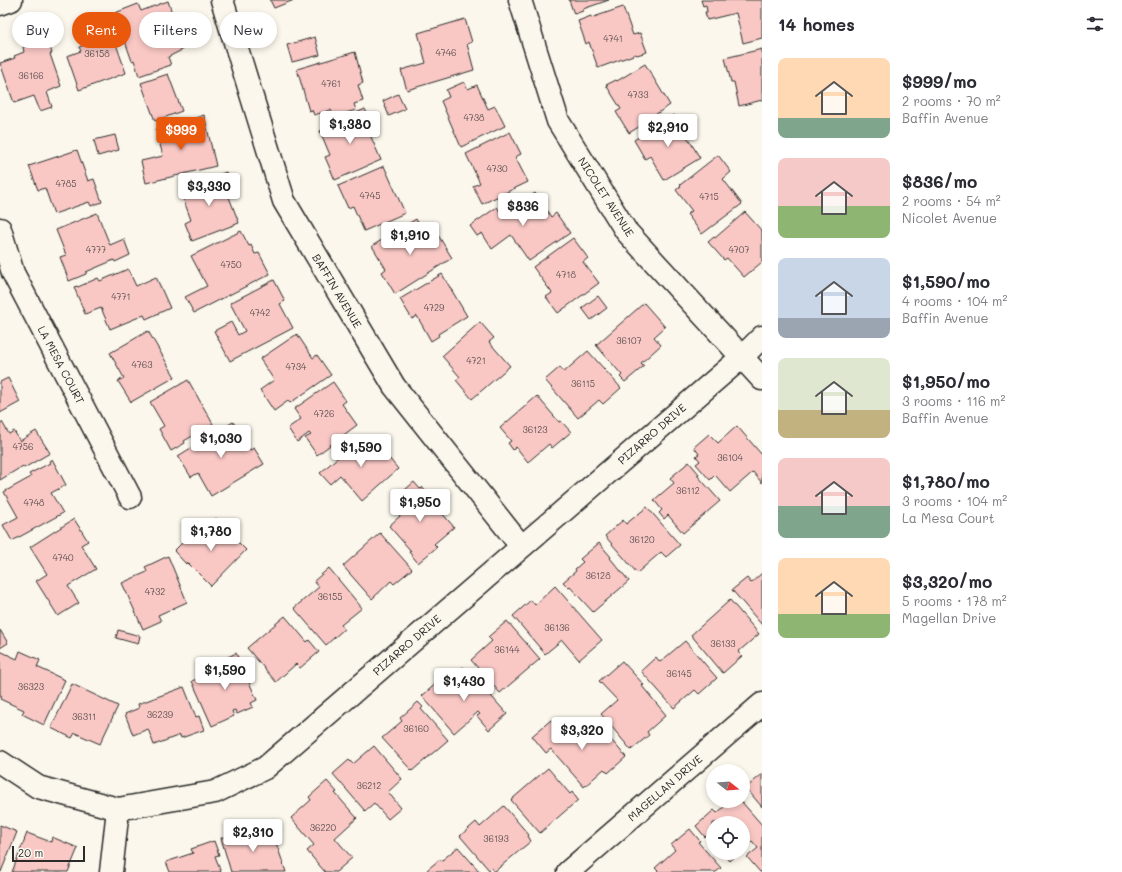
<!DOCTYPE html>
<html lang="en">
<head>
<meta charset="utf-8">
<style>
  body { margin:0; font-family:Mali,sans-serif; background:#f7f7f7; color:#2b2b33; height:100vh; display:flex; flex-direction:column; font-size:15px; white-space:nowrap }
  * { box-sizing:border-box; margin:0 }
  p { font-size:13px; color:#7c7c81 }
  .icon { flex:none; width:22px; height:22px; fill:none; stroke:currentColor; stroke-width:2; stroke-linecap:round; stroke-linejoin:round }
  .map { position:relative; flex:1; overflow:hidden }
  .details { display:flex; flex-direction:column; background:#fff; width:360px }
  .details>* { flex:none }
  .banner { position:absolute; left:12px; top:12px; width:380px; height:36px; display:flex; gap:8px }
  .needle { width:26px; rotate:107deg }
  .buttons { position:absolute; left:706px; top:764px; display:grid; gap:8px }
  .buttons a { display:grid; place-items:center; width:44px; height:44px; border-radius:50%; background:#fff; box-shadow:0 2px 6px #0003; font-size:20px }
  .scale { position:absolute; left:12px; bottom:10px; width:73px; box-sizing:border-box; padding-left:4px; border:2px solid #2b2b2b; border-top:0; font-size:11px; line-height:14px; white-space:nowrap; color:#2b2b2b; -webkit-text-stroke:3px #fbf7ec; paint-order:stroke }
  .price { position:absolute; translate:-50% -34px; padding:0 9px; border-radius:4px; background:#fff; color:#222; font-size:13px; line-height:26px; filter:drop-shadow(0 1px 2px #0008) }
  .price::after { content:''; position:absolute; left:50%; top:24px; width:12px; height:9px; margin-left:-6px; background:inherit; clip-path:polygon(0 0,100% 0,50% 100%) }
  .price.selected { background:#ea580c; color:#fff }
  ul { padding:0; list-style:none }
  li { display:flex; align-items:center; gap:12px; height:100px; padding:0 16px }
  li span { display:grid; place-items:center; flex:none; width:112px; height:80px; border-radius:8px; color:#555 }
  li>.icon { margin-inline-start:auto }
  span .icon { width:48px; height:48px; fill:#fffc; stroke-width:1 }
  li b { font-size:17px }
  h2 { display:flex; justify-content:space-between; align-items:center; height:48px; padding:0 16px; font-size:17px }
  .tag { padding:0 14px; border-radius:18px; background:#fff; box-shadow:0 2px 6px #0003; font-size:14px; line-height:36px }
  .tag.selected { background:#ea580c; color:#fff }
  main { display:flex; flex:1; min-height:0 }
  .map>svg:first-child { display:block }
</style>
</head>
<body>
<main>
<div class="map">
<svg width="762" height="872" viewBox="0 0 762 872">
  <rect width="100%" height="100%" fill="#fbf7ec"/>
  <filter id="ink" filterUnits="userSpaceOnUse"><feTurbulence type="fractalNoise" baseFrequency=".025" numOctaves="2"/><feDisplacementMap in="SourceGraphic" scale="8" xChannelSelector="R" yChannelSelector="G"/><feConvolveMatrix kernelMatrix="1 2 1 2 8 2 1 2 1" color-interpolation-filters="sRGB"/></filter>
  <g filter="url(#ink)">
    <!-- building -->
    <g fill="#f9c8c5" stroke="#2b2b2b">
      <polygon points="270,0 294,0 274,8"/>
      <polygon points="569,0 609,0 583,9 583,11 574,14"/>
      <polygon points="701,0 762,0 762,38 743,43 736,13 707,20 705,12 707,12 706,5 703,6"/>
      <polygon points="168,1 184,49 168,57 171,65 139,76 134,60 132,61 115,13 138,4 141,11"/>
      <polygon points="623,7 633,35 640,33 647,52 637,55 636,54 598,68 589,42 586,44 578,21 591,16 591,18"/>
      <polygon points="108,15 118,43 116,44 126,73 79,90 67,56 81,51 79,47 90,43 83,25"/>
      <polygon points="465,19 472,42 467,44 474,70 407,90 401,70 426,63 418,33"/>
      <polygon points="315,37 320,55 292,62 287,45"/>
      <polygon points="47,38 52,53 50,54 61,86 47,92 52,107 40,111 34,96 14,103 0,63 15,58 14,56 24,52 23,47"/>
      <polygon points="762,49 762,100 739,106 734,82 731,82 725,58"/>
      <polygon points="355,52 363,83 358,85 363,101 354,104 356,110 333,117 331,110 314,115 312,110 309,111 297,69"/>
      <polygon points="645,64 670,105 641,124 642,125 629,133 616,112 621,109 606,85 616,80 617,81"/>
      <polygon points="168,74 182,111 155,121 141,83"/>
      <polygon points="464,82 468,89 477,85 488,109 495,106 505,126 461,147 441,101 449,97 446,90"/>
      <polygon points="398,94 405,109 389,116 383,101"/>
      <polygon points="365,109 374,128 368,130 381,160 335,180 325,157 330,155 320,131 328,128 327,126"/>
      <polygon points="204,115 216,166 146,183 141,161 163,156 156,129 196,120 195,118"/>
      <polygon points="674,115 700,158 664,180 650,156 645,159 634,140"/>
      <polygon points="510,132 521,154 515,157 528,182 482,204 473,186 480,183 466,154"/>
      <polygon points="115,135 119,150 98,156 94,140"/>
      <polygon points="77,150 88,181 94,179 102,202 91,206 89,202 54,214 45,188 38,190 29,166"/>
      <polygon points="718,155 731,172 723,179 742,204 702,234 687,214 692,211 676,190 681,186 680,185"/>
      <polygon points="384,166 405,213 364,231 353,206 348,208 338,186"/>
      <polygon points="226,172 234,195 229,197 239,223 192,241 185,223 191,220 180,190"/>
      <polygon points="535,193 551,217 556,213 570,233 529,261 511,235 492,249 482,233 477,236 470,226 497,207 503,216"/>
      <polygon points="745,212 762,231 762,262 744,277 727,258 724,260 708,242 714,237 715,238"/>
      <polygon points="97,213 110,245 124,239 130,255 115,262 114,260 86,272 86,274 69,281 60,257 66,255 56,230"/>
      <polygon points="416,219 426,237 420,240 423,245 438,235 452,258 395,294 382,272 386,269 372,246"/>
      <polygon points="241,231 249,246 251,245 255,254 259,253 270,274 194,313 185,297 207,286 191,256"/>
      <polygon points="573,238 588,258 583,262 599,283 558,313 546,297 552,293 533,267"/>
      <polygon points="128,269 136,286 156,277 170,308 146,319 144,315 110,329 101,308 85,314 74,287 77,286 78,287 98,278 100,281"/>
      <polygon points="442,274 467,316 438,334 439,336 431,341 417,316 412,319 400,299"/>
      <polygon points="274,280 285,301 280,304 293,328 230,361 214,331 231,322 238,335 245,331 230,303"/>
      <polygon points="598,296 607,308 591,320 582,308"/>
      <polygon points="644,303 665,327 654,337 661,345 641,363 644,366 625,382 620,377 622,375 596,345"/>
      <polygon points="480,322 494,338 489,342 510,366 472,399 456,380 460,377 442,356"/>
      <polygon points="148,331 175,377 131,402 118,381 124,378 110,353"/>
      <polygon points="297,334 313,358 317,355 331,375 290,403 288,401 274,411 260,390 274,380 260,359"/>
      <polygon points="588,351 621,388 603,404 599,400 578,418 545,380 560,367 564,372"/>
      <polygon points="8,378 20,402 0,413 0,382"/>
      <polygon points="188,380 213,424 184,441 185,443 171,451 159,429 164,426 150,402"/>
      <polygon points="333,382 346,401 342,404 357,425 317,455 305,438 311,435 309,433 297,442 288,428 301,419 294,409"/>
      <polygon points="537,396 559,422 561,421 571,432 552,448 549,444 528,462 516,447 513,450 508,443 511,441 500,428"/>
      <polygon points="2,422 9,434 14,431 20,441 36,431 50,453 24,468 23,466 0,480 0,423"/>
      <polygon points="233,422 250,450 254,448 264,464 211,496 198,473 191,477 178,456"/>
      <polygon points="737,426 762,455 762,483 753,472 730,492 715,475 710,480 696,464 700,461 696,456 699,454 694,447 709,434 718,443"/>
      <polygon points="363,435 381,455 384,452 398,469 362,501 340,475 330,484 320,473"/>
      <polygon points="52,459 66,485 51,493 63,513 12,541 3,525 18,517 4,492 31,477 29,474 50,463 49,461"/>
      <polygon points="689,462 699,474 697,475 720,501 683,533 668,515 664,519 659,513 662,510 654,500 674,483 670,478"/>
      <polygon points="414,482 420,489 422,487 428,495 427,496 454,527 434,544 437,547 418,563 409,552 411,551 389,526 411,506 408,502 405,505 398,496"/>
      <polygon points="647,507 680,545 666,557 661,552 637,573 605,536 623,520 626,524"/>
      <polygon points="216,518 224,526 223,527 246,550 211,586 187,562 186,564 174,551 192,533 197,538"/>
      <polygon points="74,519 88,541 81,545 96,569 68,586 79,603 58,616 36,581 47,574 30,547"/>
      <polygon points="380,533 412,569 394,584 391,581 372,599 343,566"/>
      <polygon points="599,543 611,557 610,558 629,581 593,612 570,587 569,588 563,582 576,571 575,569 583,562 580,559"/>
      <polygon points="168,556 187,602 158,615 161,621 143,629 122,583 147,572 145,567"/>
      <polygon points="329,568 362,608 341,625 344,629 326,645 294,608 319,587 314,581"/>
      <polygon points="762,573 762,625 732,590 747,578 751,583"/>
      <polygon points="555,586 602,640 579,660 562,640 545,654 513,616 531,600 535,605"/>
      <polygon points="730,600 759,634 738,652 742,656 723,673 691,635"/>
      <polygon points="285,616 307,642 309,640 319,652 300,668 296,664 276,682 247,648"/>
      <polygon points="507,621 540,659 500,693 471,660 492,641 488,637"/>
      <polygon points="0,630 8,643 0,648"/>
      <polygon points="118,630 140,636 138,644 116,638"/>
      <polygon points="685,641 717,678 699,694 695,690 674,708 641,671 656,657 660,662"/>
      <polygon points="0,651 17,659 20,651 40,660 37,667 65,680 44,725 22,714 24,710 0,699 2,696 0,695"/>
      <polygon points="236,653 257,700 251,703 253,707 237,714 235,710 232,711 234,716 212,726 192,681 220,668 218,662"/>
      <polygon points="622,661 644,685 642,686 666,715 647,732 649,735 631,750 601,714 617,700 599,681"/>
      <polygon points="463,667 469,673 470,672 507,714 489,730 477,716 480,714 478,712 454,733 422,696 440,680 443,684"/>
      <polygon points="72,684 118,706 100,744 75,733 72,738 51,728"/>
      <polygon points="184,687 196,717 199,716 204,730 181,738 180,735 154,745 148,729 133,735 125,714 139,708 138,704"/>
      <polygon points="418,702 423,707 421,709 448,740 412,771 382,738 402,721 400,718"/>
      <polygon points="551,720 570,742 594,720 626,757 608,773 604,769 584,787 551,749 546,753 532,736"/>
      <polygon points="374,746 402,779 388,792 401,808 388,819 374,803 365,811 333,774 349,760 353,764"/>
      <polygon points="548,768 570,794 572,792 578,800 540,833 511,800"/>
      <polygon points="762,774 762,807 746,788"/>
      <polygon points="327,781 337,792 335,793 357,818 335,838 352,858 336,872 325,872 307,851 314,845 291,818 311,800 309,797"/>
      <polygon points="731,801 741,801 762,825 762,872 760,872 747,857 758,848 752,841 743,849 743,823 713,823 713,842 707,835 705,837 696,826 714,810 717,813"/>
      <polygon points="504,806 529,835 528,836 531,841 494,872 491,868 489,870 460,836 476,822 480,827"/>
      <polygon points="0,825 17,832 1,872 0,872"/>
      <polygon points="271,828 286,872 231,872 221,838 244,830 246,836"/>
      <polygon points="690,829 700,841 698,842 721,868 716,872 659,872 655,868 675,850 671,845"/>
      <polygon points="27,833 51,842 52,837 78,848 68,872 12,872"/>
      <polygon points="214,841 219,855 215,856 221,872 170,872 166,862 193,853 191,849"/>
      <polygon points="458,847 480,872 429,872 427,870 440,859 441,861"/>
      <polygon points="722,853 738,853 729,861"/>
    </g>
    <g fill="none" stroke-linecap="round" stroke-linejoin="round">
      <defs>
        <g id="minor">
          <polyline points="222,0 284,201 394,386 521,546"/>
          <polyline points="520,0 558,121 626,231 762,379"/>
          <polyline points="0,4 11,0"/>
          <polyline points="0,229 13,273 130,497"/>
          <polyline points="0,762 38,787 118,809 215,792 265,768 742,357 762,337"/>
          <polyline points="111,872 118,809"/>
          <polyline points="568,872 762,704"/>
        </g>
      </defs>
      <!-- minor casing -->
      <use href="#minor" stroke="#2b2b2b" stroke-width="25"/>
      <!-- minor -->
      <use href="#minor" stroke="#fbf7ec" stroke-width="22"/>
    </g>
  </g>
  <g text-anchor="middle" stroke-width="3" stroke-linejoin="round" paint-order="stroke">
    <!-- number labels -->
    <g font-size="9" fill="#5e5252">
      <text x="613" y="42">4741</text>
      <text x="446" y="56">4746</text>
      <text x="97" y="57">36158</text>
      <text x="31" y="79">36166</text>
      <text x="331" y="87">4761</text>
      <text x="638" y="98">4733</text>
      <text x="474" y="121">4738</text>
      <text x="497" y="172">4730</text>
      <text x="66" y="187">4785</text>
      <text x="370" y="199">4745</text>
      <text x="709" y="200">4715</text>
      <text x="96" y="253">4777</text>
      <text x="739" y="253">4707</text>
      <text x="231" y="268">4750</text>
      <text x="566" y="278">4718</text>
      <text x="121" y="300">4771</text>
      <text x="434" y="311">4729</text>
      <text x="260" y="316">4742</text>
      <text x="629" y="344">36107</text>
      <text x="476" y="364">4721</text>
      <text x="142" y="368">4763</text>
      <text x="296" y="370">4734</text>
      <text x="583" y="387">36115</text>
      <text x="324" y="417">4726</text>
      <text x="535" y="433">36123</text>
      <text x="23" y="450">4756</text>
      <text x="730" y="461">36104</text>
      <text x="688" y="494">36112</text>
      <text x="34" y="506">4748</text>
      <text x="642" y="543">36120</text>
      <text x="63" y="561">4740</text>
      <text x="598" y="579">36128</text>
      <text x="155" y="595">4732</text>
      <text x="330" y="600">36155</text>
      <text x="557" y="631">36136</text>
      <text x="723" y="647">36133</text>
      <text x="507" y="653">36144</text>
      <text x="679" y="677">36145</text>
      <text x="31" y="690">36323</text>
      <text x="160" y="718">36239</text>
      <text x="84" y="720">36311</text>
      <text x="416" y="732">36160</text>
      <text x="369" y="789">36212</text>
      <text x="323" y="831">36220</text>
      <text x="496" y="842">36193</text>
    </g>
    <!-- street labels -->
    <g font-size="11" fill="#2b2b2b" stroke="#fbf7ec">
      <text transform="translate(606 197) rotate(57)" y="4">NICOLET AVENUE</text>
      <text transform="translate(337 291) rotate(59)" y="4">BAFFIN AVENUE</text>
      <text transform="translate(61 365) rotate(62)" y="4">LA MESA COURT</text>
      <text transform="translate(652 434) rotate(-41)" y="4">PIZARRO DRIVE</text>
      <text transform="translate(407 645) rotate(-41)" y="4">PIZARRO DRIVE</text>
      <text transform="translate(665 788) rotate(-41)" y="4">MAGELLAN DRIVE</text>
    </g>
  </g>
</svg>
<div class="buttons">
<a><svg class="needle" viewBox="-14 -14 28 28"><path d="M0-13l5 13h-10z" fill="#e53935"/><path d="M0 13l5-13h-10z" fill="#7c7c81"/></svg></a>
<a><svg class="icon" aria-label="locate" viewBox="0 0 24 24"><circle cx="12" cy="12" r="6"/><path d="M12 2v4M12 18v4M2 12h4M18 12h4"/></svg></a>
</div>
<div class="scale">20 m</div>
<b class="price" style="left:350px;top:145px">$1,380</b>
<b class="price" style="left:668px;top:148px">$2,910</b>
<b class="price selected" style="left:181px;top:151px">$999</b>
<b class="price" style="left:209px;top:207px">$3,330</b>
<b class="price" style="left:523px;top:227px">$836</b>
<b class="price" style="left:410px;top:256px">$1,910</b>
<b class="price" style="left:221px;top:459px">$1,030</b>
<b class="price" style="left:361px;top:468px">$1,590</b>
<b class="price" style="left:420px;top:523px">$1,950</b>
<b class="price" style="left:211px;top:552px">$1,780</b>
<b class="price" style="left:225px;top:691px">$1,590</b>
<b class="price" style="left:464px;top:702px">$1,430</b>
<b class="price" style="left:582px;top:751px">$3,320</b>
<b class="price" style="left:253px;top:853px">$2,310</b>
<div class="banner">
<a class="tag">Buy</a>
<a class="tag selected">Rent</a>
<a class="tag">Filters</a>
<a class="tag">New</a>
</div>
</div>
<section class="details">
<h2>14 homes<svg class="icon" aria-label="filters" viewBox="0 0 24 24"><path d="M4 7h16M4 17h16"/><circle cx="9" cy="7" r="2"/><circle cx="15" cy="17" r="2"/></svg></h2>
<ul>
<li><span style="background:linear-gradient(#ffd9b3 75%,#7fa58c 0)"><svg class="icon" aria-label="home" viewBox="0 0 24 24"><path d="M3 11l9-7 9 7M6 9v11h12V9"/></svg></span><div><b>$999/mo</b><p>2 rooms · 70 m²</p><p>Baffin Avenue</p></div></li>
<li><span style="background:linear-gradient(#f6c9c9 60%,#8fb573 0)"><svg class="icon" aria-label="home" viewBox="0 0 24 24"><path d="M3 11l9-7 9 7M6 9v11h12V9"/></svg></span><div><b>$836/mo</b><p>2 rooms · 54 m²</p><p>Nicolet Avenue</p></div></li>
<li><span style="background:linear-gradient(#c9d6e8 75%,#9aa5b1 0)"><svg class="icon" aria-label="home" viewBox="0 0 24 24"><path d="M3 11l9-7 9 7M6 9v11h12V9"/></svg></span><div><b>$1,590/mo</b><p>4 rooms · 104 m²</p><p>Baffin Avenue</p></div></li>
<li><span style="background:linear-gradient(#dfe7d0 65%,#c2b280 0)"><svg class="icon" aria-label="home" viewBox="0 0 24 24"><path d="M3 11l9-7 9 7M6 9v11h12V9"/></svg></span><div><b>$1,950/mo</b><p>3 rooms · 116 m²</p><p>Baffin Avenue</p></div></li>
<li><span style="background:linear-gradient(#f6c9c9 60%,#7fa58c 0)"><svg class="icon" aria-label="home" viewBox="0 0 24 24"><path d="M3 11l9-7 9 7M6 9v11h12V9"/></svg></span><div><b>$1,780/mo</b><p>3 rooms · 104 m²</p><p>La Mesa Court</p></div></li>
<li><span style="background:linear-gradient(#ffd9b3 70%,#8fb573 0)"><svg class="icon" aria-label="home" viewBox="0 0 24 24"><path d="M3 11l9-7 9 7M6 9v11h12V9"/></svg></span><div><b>$3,320/mo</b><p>5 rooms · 178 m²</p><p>Magellan Drive</p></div></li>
</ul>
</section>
</main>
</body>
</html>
